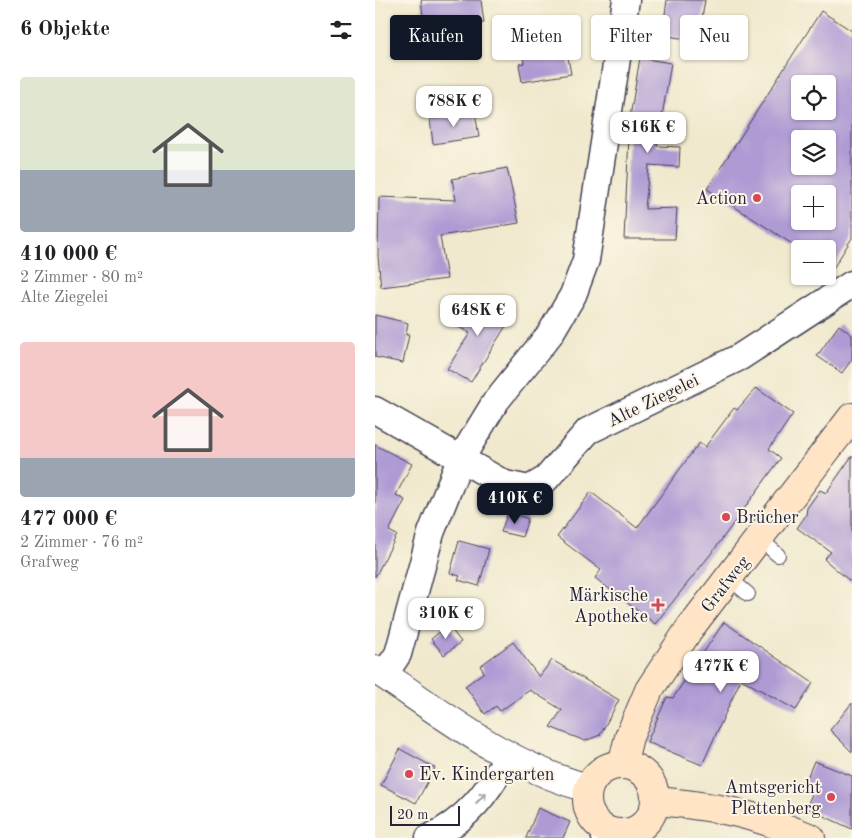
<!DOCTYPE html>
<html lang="de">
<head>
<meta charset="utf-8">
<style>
  body { margin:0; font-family:"Old Standard TT",serif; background:#f2f2f2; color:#202124; height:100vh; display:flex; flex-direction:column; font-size:19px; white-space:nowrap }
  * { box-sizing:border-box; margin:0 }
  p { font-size:16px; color:#757577 }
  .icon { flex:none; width:28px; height:28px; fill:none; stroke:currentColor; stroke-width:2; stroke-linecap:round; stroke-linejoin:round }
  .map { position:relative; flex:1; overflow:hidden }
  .sheet { display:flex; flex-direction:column; background:#fff; width:375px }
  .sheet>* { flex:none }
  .hud { position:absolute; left:15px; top:15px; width:386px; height:45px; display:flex; gap:10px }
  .tools { position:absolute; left:416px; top:75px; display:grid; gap:10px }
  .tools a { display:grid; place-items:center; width:45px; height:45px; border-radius:5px; background:#fff; box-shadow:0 1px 4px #0004; font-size:25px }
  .scale { position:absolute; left:15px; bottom:12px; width:70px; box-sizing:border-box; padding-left:5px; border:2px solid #22223b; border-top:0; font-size:14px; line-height:18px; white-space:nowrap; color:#22223b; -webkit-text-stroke:4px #fcf5e5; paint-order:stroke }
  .price { position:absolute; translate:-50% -42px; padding:0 11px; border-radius:10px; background:#fff; color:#222; font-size:16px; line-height:32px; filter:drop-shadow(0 1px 2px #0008) }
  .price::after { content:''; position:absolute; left:50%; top:30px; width:15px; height:11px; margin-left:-8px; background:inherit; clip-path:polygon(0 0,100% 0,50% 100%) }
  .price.current { background:#111827; color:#fff }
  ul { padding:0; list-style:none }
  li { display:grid; align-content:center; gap:10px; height:265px; padding:0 20px }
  li span { display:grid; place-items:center; height:155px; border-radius:5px; color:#555 }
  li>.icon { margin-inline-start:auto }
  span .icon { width:90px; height:90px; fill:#fffc; stroke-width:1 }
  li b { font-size:21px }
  h2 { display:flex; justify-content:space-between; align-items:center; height:60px; padding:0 20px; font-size:21px }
  .chip { padding:0 18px; border-radius:5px; background:#fff; box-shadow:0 1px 4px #0004; font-size:18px; line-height:45px }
  .chip.current { background:#111827; color:#fff }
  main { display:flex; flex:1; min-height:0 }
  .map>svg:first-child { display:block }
</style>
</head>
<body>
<main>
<section class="sheet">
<h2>6 Objekte<svg class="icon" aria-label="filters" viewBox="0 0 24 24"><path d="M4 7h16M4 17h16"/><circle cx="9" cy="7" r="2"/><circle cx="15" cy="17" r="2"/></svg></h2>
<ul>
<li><span style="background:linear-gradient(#dfe7d0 60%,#9aa5b1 0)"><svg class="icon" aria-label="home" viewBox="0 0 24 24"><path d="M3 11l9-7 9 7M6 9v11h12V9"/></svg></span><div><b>410 000 €</b><p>2 Zimmer · 80 m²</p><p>Alte Ziegelei</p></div></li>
<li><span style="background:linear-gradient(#f6c9c9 75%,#9aa5b1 0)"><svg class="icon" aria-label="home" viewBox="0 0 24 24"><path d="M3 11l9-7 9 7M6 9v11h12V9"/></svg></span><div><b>477 000 €</b><p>2 Zimmer · 76 m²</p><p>Grafweg</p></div></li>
</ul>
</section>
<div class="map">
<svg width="477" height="838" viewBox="0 0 477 838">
  <rect width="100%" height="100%" fill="#fcf5e5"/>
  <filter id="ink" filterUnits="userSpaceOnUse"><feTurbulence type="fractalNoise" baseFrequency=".02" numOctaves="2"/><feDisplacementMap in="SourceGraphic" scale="10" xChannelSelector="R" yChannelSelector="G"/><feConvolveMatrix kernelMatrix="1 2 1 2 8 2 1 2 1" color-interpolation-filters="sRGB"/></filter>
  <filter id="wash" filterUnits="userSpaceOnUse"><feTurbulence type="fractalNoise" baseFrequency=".0096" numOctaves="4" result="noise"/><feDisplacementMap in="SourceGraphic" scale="20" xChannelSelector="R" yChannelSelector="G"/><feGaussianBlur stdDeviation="1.12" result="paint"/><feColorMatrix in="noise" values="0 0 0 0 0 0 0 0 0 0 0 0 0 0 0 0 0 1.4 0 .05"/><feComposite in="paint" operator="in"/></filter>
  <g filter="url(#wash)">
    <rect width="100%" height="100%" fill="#f0e9ce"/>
    <g id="blocks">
      <!-- building -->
      <g fill="#af9bd4" fill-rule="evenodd">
        <polygon points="46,0 106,0 109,23 75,26 76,36 51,38"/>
        <polygon points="292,0 330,0 323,41 287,35"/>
        <path d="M446,11l31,20v207l-20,32 -5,-3v-18h-27l-93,-60zM425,84h27v27h-27zM425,139h27v27h-27zM425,194h27v27h-27z"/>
        <polygon points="160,38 165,45 190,41 196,74 147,82 144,64 149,63 145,41"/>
        <polygon points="265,58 296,63 282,146 305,147 304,167 274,165 270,209 302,208 300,239 249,239 255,117"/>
        <polygon points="100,112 104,137 58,144 55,119"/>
        <polygon points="132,168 144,223 65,236 72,279 6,287 3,256 4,197 81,200 77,179"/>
        <polygon points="115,299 139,313 96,382 72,369 95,333 74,322 84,305 105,316"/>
        <polygon points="0,315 33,323 31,335 34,335 28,363 0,357"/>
        <polygon points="464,325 477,335 477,359 467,373 442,356"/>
        <polygon points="381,388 418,414 394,449 406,458 339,550 280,624 220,578 226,570 182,537 216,492 262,528 324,443 330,447 359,408 362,410"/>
        <polygon points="0,445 37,464 21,495 30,500 14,531 22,535 0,577"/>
        <polygon points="477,456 477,583 449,559 456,552 422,528 431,515 432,508 445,490 451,493"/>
        <polygon points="133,512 153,519 147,537 126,532"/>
        <polygon points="84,541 114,549 104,586 83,580 85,576 75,573"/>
        <polygon points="349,622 438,683 421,710 366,679 327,765 272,742 292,697 298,698"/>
        <polygon points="73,625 86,642 69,655 56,639"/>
        <polygon points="138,642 164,677 177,660 244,700 225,735 210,741 175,727 187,710 155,690 125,711 121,706 110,714 90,686 109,672 105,666"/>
        <polygon points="477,703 477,752 455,730"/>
        <polygon points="25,749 60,768 41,803 6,785"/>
        <polygon points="439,761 477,776 477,829 431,808 440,787 430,783"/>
        <polygon points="163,808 195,822 188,838 151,838"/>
      </g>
    </g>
  </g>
  <g filter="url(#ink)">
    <use href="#blocks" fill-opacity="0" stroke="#414051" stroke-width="1"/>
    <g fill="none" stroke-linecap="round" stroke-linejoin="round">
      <defs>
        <g id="service">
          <polyline points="385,539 403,555"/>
          <polyline points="354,578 373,594"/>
        </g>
        <g id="minor">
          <polyline points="0,410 130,484 154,489 171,479 213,431 365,357 477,284"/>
          <polyline points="9,675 23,654 56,533 85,460 121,401 175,334 198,295 211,260 251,0"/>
          <path d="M54,838c39,-18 59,-46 79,-82"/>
          <polyline points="230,838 234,832"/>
        </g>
        <path id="tertiary" d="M0,669c68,45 133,98 213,119"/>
        <g id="secondary">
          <circle cx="246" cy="799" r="34"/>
          <polyline points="247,765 254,737 274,690 315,628 477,417"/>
          <path d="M280,801c62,5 99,13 156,37"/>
        </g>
      </defs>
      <!-- service casing -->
      <use href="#service" stroke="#414051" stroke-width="16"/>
      <!-- minor casing -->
      <use href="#minor" stroke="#414051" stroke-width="29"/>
      <!-- tertiary casing -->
      <use href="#tertiary" stroke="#414051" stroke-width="30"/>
      <!-- secondary casing -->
      <use href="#secondary" stroke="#414051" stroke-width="30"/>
      <!-- service -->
      <use href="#service" stroke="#fff" stroke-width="14"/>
      <!-- minor -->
      <use href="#minor" stroke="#fff" stroke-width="26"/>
      <!-- tertiary -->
      <use href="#tertiary" stroke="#fff" stroke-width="28"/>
      <!-- secondary -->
      <use href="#secondary" stroke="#ffe4c6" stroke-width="28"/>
    </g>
    <!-- one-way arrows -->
    <defs><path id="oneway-shaft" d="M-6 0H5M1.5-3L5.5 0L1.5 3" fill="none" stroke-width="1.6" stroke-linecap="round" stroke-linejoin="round" transform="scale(1.25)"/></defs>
    <use stroke="#9c9ca7" href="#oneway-shaft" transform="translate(106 798) rotate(-47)"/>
  </g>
  <!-- markers -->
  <g fill="#d1495b" stroke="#fcf5e5" stroke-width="2">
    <circle cx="382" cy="198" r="5"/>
    <circle cx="351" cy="517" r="5"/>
    <path d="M280.5 597.5h5v5h5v5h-5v5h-5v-5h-5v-5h5z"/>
    <circle cx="34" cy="774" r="5"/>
    <circle cx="456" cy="797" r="5"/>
  </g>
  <g text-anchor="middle" stroke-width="4" stroke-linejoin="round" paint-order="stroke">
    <!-- poi labels -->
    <g font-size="18" fill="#22223b" stroke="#fcf5e5" text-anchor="end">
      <text x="372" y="204">Action</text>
      <text x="361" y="523" text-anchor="start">Brücher</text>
      <text x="273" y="601">Märkische<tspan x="273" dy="21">Apotheke</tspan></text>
      <text x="44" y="780" text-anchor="start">Ev. Kindergarten</text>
      <text x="446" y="793">Amtsgericht<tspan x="446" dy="21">Plettenberg</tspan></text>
    </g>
    <!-- street labels -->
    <g font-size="18" fill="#22223b" stroke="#fcf5e5">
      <text transform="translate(278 400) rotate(-26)" y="6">Alte Ziegelei</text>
      <text transform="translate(350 584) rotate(-52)" y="6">Grafweg</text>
    </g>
  </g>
</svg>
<div class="tools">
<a><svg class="icon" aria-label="locate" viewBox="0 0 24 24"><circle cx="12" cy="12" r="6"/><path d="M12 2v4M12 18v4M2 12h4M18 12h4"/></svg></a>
<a><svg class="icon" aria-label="layers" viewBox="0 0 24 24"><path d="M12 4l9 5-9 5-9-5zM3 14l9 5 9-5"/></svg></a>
<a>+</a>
<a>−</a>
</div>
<div class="scale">20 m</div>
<b class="price" style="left:79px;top:128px">788K €</b>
<b class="price" style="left:273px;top:154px">816K €</b>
<b class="price" style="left:103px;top:337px">648K €</b>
<b class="price current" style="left:140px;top:525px">410K €</b>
<b class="price" style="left:71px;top:640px">310K €</b>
<b class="price" style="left:346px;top:693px">477K €</b>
<div class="hud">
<a class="chip current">Kaufen</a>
<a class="chip">Mieten</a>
<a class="chip">Filter</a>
<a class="chip">Neu</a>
</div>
</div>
</main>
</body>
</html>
